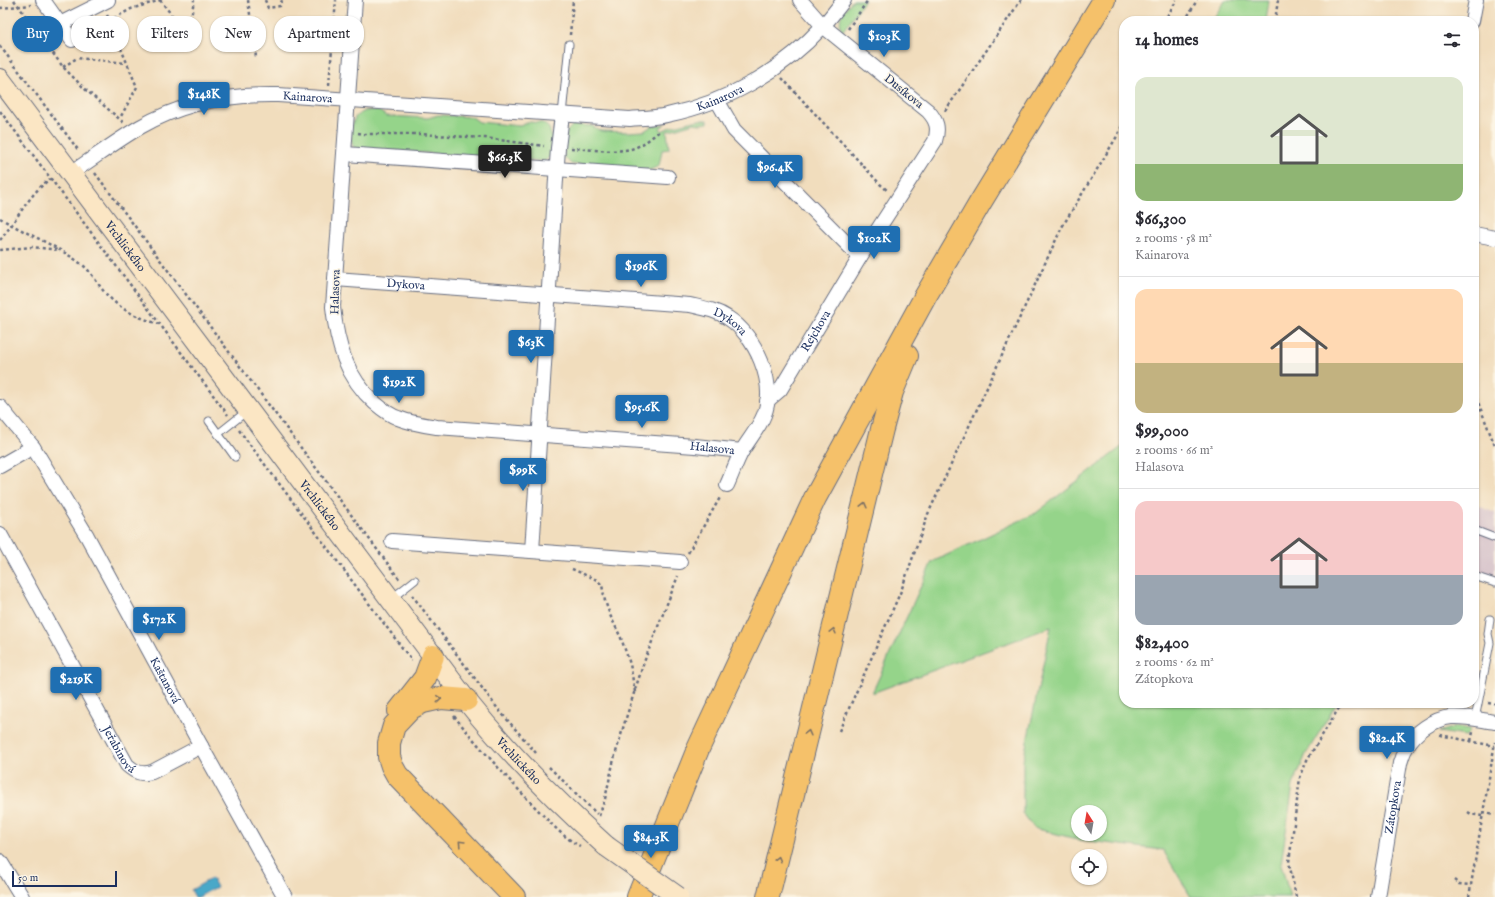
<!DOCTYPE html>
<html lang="en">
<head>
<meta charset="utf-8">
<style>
  body { margin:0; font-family:"IM FELL English",serif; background:#f7f7f7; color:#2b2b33; height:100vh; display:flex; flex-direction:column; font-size:15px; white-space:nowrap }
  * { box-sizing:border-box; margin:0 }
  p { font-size:13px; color:#7c7c81 }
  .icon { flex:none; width:22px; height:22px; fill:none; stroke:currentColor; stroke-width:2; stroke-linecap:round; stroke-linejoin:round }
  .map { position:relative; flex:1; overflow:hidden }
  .drawer { position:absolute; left:1119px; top:16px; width:360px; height:692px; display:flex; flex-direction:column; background:#fff; border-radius:16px; box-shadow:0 1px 3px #0004 }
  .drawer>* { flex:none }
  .banner { position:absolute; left:12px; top:16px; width:380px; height:36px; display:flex; gap:8px }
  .needle { width:26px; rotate:349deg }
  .tools { position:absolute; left:1071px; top:805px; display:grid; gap:8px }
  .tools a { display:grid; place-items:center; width:36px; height:36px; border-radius:50%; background:#fff; box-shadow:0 1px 3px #0004; font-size:20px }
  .scale { position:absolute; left:12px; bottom:10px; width:105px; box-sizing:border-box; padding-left:4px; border:2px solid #1b2f5e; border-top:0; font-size:11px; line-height:14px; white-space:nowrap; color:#1b2f5e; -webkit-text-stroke:3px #fcf5e5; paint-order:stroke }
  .price { position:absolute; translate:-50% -34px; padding:0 9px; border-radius:4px; background:#1f6fb2; color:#fff; font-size:13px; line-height:26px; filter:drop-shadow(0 1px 2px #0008) }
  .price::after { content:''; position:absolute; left:50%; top:24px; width:12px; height:9px; margin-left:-6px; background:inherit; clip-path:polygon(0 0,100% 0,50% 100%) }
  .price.active { background:#222; color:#fff }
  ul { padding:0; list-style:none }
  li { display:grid; align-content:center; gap:8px; height:212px; padding:0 16px }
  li+li { border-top:1px solid #e1e1e2 }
  li span { display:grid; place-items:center; height:124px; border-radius:12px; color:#555 }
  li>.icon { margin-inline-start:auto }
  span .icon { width:72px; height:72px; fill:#fffc; stroke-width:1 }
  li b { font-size:17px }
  h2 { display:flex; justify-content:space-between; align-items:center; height:48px; padding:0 16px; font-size:17px }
  .tag { padding:0 14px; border-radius:16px; background:#fff; box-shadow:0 1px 3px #0004; font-size:14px; line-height:36px }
  .tag.active { background:#1f6fb2; color:#fff }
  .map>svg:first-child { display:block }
</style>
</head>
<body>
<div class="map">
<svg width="1495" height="897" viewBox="0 0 1495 897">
  <rect width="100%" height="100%" fill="#fcf5e5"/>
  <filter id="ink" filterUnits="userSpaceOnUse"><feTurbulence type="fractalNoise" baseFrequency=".025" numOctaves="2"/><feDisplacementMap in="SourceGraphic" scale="8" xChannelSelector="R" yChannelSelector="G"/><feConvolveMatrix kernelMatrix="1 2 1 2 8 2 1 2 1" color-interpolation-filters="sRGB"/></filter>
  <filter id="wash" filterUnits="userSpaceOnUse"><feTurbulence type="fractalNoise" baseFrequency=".012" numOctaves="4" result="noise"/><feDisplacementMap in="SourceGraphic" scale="16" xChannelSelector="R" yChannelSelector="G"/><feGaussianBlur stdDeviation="0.9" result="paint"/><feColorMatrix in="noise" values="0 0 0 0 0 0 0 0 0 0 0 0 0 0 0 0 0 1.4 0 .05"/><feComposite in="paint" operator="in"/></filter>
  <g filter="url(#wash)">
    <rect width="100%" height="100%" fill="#f1ddbd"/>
    <!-- industrial -->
    <polygon fill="#d2bdc8" points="1474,504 1495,513 1495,576 1474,568"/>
    <!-- green -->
    <g fill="#95d48a" stroke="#588274" fill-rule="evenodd">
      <path d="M853,0h12l-23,32c-5,-16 1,-20 11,-32z"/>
      <polygon points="1225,0 1269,0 1266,21 1212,21"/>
      <path d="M373,110l6,1 7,5 42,2 10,-3 34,2 7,5 41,4 9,-4 14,1 6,5 3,10 -2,18 -5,5 -191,-13c-5,-10 -3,-23 2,-32l9,-5z"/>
      <polygon points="698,120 708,120 708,123 700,124 694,123 667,131 669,149 662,150 659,166 650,170 571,164 564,157 567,131 573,125 592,126 601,131 628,132 644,131 652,126 665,124 660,128 662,131 670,127"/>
      <path d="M1124,445v258h213l-31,51 -13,31 -12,79 9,33h-99l-28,-47 -83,-10 -46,-12 -11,-15v-52l28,-134 -179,66 60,-131 104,-49zM1078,812h22v22h-22z"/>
      <polygon points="1455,727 1470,729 1469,733 1466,736 1439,732"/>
    </g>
    <!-- water -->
    <polygon fill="#49a8c8" stroke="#326c93" points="212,878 217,887 198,897 195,897 191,890"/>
  </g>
  <g filter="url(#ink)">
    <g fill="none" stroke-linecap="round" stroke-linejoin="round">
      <defs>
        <g id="lane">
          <polyline points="562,115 569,44"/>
          <polyline points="209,421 235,457"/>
          <polyline points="218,434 247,411"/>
          <polyline points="1474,530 1495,538"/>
          <polyline points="1474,576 1495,583"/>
          <polyline points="391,599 415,580"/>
          <polyline points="1475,719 1490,643 1488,634 1490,619"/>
        </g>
        <g id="street">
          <polyline points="43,0 60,24 108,0"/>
          <path id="s1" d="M355,0l-22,307c4,37 13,70 42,96 7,6 14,12 23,15 12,5 26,7 39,9l258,19 47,5"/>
          <polyline points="1472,21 1476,0"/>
          <polyline points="60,24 72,40"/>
          <polyline points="717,100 734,130 860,257"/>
          <polyline points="345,154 668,177"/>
          <path id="s2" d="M71,173c23,-15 45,-32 69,-46 42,-24 91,-33 138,-32l352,24c12,-1 25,-1 37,-4 59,-12 115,-44 156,-89 7,-8 14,-17 21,-26"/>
          <polyline points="1474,234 1495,238"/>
          <path id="s3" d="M335,279l355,26c13,3 26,5 38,13 27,17 49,65 36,97 -5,13 -15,24 -22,36 -6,11 -10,23 -15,34"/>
          <path id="s4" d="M767,401l13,-11 80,-133 75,-116c4,-13 2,-20 -7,-30l-105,-85 -23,-26"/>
          <path id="s5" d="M0,407l33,40 54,89 114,210 84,151"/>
          <polyline points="0,466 33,447"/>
          <path id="s6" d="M0,534l127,231c8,7 14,10 25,7l49,-26"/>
          <polyline points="392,541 680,562"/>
          <polyline points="532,551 558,148 562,115"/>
          <polyline points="0,861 22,897"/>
          <path id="s7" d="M1378,897l22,-134c2,-5 3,-11 6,-15 8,-16 28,-29 45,-31 15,-1 30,3 44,5"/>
        </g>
        <g id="secondary">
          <path id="s8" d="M0,79l466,621c43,54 89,100 140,146"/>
        </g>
        <g id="primary">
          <polyline points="466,700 441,698 423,702 411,708 394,726 389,743 389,757 392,766 397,775 514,897"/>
          <polyline points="399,711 425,678 433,656"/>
          <polyline points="638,897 698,749 815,498 925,297 980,203 1104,0"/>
          <polyline points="768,897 882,429 892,392 907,356"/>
        </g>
      </defs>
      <!-- lane casing -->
      <use href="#lane" stroke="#666c7f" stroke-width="9"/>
      <!-- street casing -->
      <use href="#street" stroke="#666c7f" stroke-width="16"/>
      <!-- secondary casing -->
      <use href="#secondary" stroke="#666c7f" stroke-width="22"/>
      <!-- primary casing -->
      <use href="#primary" stroke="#666c7f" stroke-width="24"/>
      <!-- path -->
      <g stroke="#666c7f" stroke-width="2.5" stroke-dasharray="3 3" stroke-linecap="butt">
        <polyline points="14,0 63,67 86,90 124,123"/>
        <polyline points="160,0 178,23 191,18 194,0"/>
        <polyline points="248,0 256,57"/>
        <polyline points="265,0 268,8 280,6 282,0"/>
        <polyline points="0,8 31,5"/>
        <polyline points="107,15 137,87 120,118"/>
        <polyline points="1164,21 1177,0"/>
        <polyline points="1185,21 1197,0"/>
        <polyline points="1275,21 1278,0"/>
        <polyline points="848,29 868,0"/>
        <polyline points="82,33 102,21 109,21 131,9 161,0"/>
        <polyline points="570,35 573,0"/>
        <polyline points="0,46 79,151"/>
        <polyline points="63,67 77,58 126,63"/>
        <polyline points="782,78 880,184 888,191"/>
        <polyline points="329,85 336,0"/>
        <polyline points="0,111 228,415"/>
        <polyline points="945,111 1021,0"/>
        <polyline points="358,133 363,134 419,134 485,138 544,146"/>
        <path d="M571,148c19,1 41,5 60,1 11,-3 21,-12 30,-19"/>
        <polyline points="95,173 400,580"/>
        <path d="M0,218c26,16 56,27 80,45 12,8 18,23 28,33 14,15 32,22 51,28"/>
        <path d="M0,240c17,-20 29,-46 50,-61"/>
        <polyline points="0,250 32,247 59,250"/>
        <polyline points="1474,392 1495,446"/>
        <polyline points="239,430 412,661"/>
        <polyline points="688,553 721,496"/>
        <polyline points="572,569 597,580 602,585 605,601 610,615 621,638 630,664 635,692"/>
        <polyline points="412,595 498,709 536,753"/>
        <polyline points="1488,703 1495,704"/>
        <path d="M454,716c26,32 53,62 82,92 13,13 26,29 44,38"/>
        <polyline points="839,731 901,591 928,514 1062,227 1116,138 1124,122"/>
        <polyline points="1440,735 1494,746"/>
        <polyline points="1471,741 1473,732"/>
        <polyline points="549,767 597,814"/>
        <polyline points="1468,812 1471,814 1482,816"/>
        <polyline points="1483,812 1495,814"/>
        <polyline points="599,816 605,799 614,759 626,718 644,662 678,576"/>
        <polyline points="1454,880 1459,884 1471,885"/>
        <polyline points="1296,897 1289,862 1300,778 1307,760 1342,703"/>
        <polyline points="1469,897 1495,742"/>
      </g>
      <!-- lane -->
      <use href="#lane" stroke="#fff" stroke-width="7"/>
      <!-- street -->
      <use href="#street" stroke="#fff" stroke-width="14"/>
      <!-- secondary -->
      <use href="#secondary" stroke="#fbe6c4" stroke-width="20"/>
      <!-- primary -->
      <use href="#primary" stroke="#f5c16b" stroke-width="22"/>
      <defs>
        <polyline id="secondary-bridge" points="606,846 678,897"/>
      </defs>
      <!-- secondary-bridge casing -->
      <use href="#secondary-bridge" stroke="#666c7f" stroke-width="22" stroke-linecap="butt"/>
      <!-- secondary-bridge -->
      <use href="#secondary-bridge" stroke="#fbe6c4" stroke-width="20"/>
    </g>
    <!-- one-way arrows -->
    <defs><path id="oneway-chevron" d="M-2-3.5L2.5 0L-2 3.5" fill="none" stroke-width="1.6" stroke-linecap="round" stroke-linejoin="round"/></defs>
    <g stroke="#7d7164">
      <use href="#oneway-chevron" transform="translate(864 505) rotate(-76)"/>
      <use href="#oneway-chevron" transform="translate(833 631) rotate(-76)"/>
      <use href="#oneway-chevron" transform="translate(439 699) rotate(-5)"/>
      <use href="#oneway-chevron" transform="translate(808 733) rotate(-76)"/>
      <use href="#oneway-chevron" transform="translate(461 843) rotate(-134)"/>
      <use href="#oneway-chevron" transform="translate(778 859) rotate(-76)"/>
    </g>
  </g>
  <g text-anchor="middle" stroke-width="3" stroke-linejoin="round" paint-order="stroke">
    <!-- street labels -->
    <g font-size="12" fill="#1b2f5e" stroke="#fcf5e5">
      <text transform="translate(904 91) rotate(39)" y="4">Dusíkova</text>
      <text dy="4" stroke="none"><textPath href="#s2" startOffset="256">Kainarova</textPath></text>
      <text dy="4" stroke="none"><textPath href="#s2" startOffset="672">Kainarova</textPath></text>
      <text dy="4" stroke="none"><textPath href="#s8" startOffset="209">Vrchlického</textPath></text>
      <text dy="4" stroke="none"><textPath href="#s3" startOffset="71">Dykova</textPath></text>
      <text transform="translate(335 292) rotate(-88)" y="4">Halasova</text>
      <text dy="4" stroke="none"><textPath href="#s3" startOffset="400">Dykova</textPath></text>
      <text dy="4" stroke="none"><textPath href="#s4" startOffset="86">Rejchova</textPath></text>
      <text dy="4" stroke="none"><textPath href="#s1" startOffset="759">Halasova</textPath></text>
      <text dy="4" stroke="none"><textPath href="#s8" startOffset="533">Vrchlického</textPath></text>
      <text dy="4" stroke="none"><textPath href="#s5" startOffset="320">Kaštanová</textPath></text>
      <text dy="4" stroke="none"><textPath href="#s6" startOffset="246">Jeřabinová</textPath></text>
      <text dy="4" stroke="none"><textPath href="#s8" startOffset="857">Vrchlického</textPath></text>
      <text dy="4" stroke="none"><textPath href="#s7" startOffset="91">Zátopkova</textPath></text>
    </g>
  </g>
</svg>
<div class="tools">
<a><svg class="needle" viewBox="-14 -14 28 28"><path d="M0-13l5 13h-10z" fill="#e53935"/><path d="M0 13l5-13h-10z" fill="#7c7c81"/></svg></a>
<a><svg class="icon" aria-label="locate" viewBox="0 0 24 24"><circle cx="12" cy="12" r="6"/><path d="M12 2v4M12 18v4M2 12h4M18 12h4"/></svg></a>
</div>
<div class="scale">50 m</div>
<b class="price" style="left:884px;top:58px">$103K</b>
<b class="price" style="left:204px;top:116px">$148K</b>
<b class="price active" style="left:505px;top:179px">$66.3K</b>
<b class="price" style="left:775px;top:189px">$96.4K</b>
<b class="price" style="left:874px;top:260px">$102K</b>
<b class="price" style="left:641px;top:288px">$196K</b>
<b class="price" style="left:531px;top:364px">$63K</b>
<b class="price" style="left:399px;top:404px">$192K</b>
<b class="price" style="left:642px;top:429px">$95.6K</b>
<b class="price" style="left:523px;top:492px">$99K</b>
<b class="price" style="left:159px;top:641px">$172K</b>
<b class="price" style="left:76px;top:701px">$219K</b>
<b class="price" style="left:1387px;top:760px">$82.4K</b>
<b class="price" style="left:651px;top:859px">$84.3K</b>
<div class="banner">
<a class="tag active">Buy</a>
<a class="tag">Rent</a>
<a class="tag">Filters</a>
<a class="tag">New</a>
<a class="tag">Apartment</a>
</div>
<section class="drawer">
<h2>14 homes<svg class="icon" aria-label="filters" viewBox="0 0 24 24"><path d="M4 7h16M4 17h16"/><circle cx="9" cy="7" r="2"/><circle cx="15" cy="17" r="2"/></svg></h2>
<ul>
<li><span style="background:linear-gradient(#dfe7d0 70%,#8fb573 0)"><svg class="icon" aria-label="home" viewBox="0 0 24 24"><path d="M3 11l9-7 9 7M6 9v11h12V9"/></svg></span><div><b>$66,300</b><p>2 rooms · 58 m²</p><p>Kainarova</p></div></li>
<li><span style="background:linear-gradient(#ffd9b3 60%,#c2b280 0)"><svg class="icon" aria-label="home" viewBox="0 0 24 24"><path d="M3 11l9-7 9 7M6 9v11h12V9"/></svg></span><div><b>$99,000</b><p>2 rooms · 66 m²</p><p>Halasova</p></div></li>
<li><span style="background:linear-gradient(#f6c9c9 60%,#9aa5b1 0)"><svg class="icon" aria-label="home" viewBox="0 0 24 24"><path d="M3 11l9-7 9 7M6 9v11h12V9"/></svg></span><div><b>$82,400</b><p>2 rooms · 62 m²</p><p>Zátopkova</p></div></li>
</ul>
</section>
</div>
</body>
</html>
